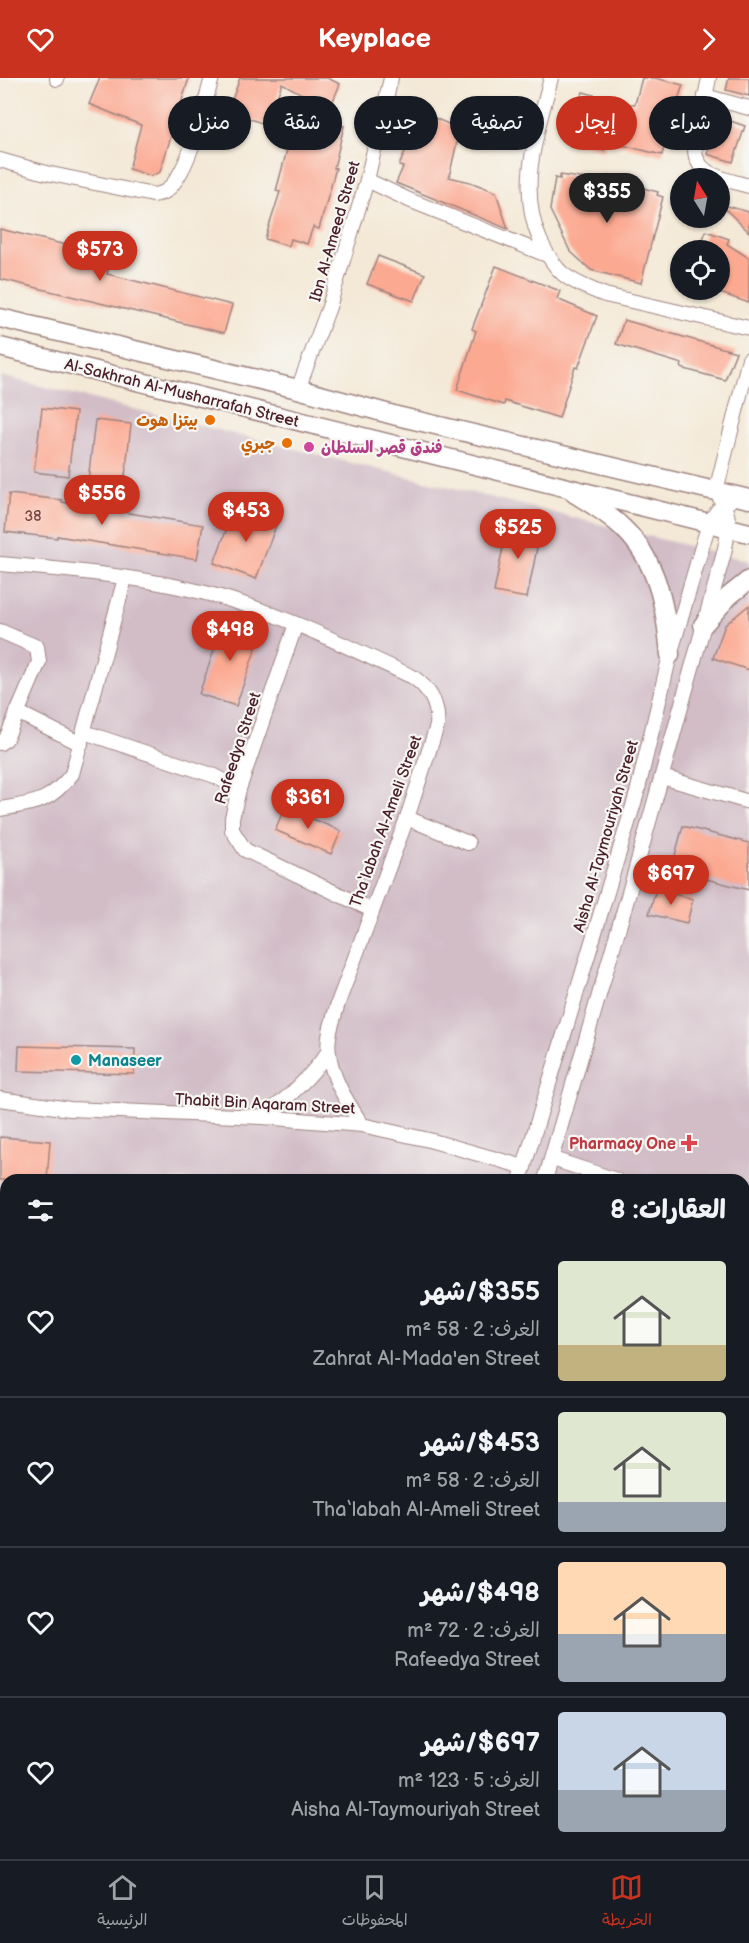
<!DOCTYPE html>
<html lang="ar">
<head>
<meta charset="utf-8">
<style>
  body { margin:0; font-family:"Balsamiq Sans","Playpen Sans Arabic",sans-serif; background:#242831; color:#f1f3f6; direction:rtl; height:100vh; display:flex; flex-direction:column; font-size:22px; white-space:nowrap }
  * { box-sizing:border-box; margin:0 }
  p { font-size:20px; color:#9ea1a6 }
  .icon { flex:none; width:33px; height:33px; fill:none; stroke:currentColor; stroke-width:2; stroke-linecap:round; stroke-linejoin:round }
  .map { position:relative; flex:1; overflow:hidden; direction:ltr }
  .panel { position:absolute; left:0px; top:1096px; width:750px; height:686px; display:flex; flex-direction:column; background:#171b24; border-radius:18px 18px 0 0; box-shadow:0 2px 4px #0004; direction:rtl }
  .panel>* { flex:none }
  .top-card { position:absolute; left:18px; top:18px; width:714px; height:54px; direction:rtl; display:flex; gap:12px }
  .needle { width:39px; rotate:349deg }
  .controls { position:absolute; left:670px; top:90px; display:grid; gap:12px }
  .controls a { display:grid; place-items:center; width:60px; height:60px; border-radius:50%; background:#171b24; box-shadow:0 2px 4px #0004; font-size:30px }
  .price { position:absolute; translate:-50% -51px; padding:0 14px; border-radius:21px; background:#c8321e; color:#fff; font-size:20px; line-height:39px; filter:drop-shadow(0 2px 3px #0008) }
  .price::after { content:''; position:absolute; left:50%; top:36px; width:18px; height:14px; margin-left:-9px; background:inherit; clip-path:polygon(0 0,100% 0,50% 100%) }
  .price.on { background:#222; color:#fff }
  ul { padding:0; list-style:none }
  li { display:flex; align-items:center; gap:18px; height:150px; padding:0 24px }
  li+li { border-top:2px solid #363941 }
  li span { display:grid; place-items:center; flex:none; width:168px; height:120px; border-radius:6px; color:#555 }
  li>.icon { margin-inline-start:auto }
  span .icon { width:72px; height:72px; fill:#fffc; stroke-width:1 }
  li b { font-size:26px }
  h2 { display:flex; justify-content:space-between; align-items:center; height:72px; padding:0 24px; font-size:26px }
  .pill { padding:0 21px; border-radius:27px; background:#171b24; box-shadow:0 2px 4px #0004; font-size:21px; line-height:54px }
  .pill.on { background:#c8321e; color:#fff }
  header { display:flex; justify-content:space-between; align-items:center; height:78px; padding:0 24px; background:#c8321e; color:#fff; font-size:27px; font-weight:700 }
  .dock { display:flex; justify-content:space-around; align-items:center; height:84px; border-top:2px solid #363941; background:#171b24; font-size:16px; color:#9ea1a6 }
  .dock a { display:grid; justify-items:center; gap:3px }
  .dock .on { color:#c8321e }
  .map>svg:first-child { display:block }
</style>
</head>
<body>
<header><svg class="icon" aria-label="forward" viewBox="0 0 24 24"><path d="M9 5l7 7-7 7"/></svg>Keyplace<svg class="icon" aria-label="heart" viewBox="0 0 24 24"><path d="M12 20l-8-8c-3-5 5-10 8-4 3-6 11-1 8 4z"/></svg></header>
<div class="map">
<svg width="749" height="1781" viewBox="0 0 749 1781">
  <rect width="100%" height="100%" fill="#f6f6f2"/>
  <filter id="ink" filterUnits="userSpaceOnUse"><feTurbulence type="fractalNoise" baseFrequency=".0167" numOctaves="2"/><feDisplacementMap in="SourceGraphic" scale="12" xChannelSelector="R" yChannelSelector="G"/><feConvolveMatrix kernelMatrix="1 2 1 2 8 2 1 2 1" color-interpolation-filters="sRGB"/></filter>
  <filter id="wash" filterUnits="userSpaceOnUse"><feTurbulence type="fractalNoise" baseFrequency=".008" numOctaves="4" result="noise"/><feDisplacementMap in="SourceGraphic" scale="24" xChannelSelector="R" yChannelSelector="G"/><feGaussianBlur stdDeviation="1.35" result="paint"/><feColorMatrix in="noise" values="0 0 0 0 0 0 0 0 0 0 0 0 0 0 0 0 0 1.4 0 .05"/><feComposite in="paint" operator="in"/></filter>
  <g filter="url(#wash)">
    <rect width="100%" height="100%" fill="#f4e9d7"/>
    <!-- industrial -->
    <g fill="#d2bdc7">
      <polygon points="0,298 749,483 749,1391 744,1391 744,1102 6,1102 6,1533 0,1532"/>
      <polygon points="27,1776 374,1776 373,1781 25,1781"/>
    </g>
    <g id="blocks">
      <!-- building -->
      <g fill="#fca991">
        <polygon points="100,0 189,0 160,94 151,98 129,91 141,47 89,26"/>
        <polygon points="240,0 327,0 340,6 326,40 344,48 334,90 336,90 319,151 313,149 307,166 291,161 289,168 265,161 280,114 276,113 302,16 282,5 267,47 228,33"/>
        <polygon points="642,0 655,0 683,7 677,25 675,25 662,77 606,63 604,72 569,63 572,54 566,53 575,21 580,21 583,14 625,26 635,26"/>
        <polygon points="729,0 749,0 749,18 726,12"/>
        <polygon points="416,32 460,51 449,99 470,104 496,114 508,151 396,105 403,89 399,88 409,64 402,62"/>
        <polygon points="719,39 745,48 733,84 707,76"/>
        <polygon points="560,97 606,104 607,98 621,100 621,104 658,114 657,117 663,119 641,205 591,192 570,173 550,132 555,100 560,101"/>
        <polygon points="720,126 749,134 749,154"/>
        <polygon points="0,151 112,178 107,196 232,227 224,255 0,201"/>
        <polygon points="706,153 729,161 727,166 749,180 749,225 720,215 720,172 699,172"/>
        <polygon points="378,178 425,196 414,223 367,206"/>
        <polygon points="496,188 560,213 557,221 597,238 578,290 575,289 559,340 505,323 504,327 457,312 476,253 472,251"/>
        <polygon points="624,242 736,274 725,302 681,290 682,286 616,266"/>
        <polygon points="42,330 76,334 68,398 34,394"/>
        <polygon points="95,342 131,346 124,407 88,403"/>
        <polygon points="9,416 62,422 62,424 203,447 197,481 57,458 57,460 5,454"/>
        <polygon points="235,429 277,445 256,501 214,485"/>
        <polygon points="508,444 541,450 527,520 494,514"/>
        <polygon points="749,527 749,592 713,580 725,547"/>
        <polygon points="225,540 262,552 236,628 199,616"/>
        <polygon points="285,729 341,753 331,776 275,752"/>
        <polygon points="683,748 749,765 749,812 671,792"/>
        <polygon points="656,811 693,821 687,845 649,836"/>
        <polygon points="19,968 135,971 134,996 18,993"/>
        <polygon points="0,1059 50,1063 47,1102 0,1102"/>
      </g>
    </g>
  </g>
  <g filter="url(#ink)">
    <use href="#blocks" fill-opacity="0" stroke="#9f8481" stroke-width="1.5"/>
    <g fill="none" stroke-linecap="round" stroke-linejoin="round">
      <defs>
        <g id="minor">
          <path d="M551,0c-14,54 -34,109 -11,162 6,13 13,25 23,34 12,10 28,15 42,21l144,33"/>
          <path d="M709,0l-14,68c-2,30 31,33 54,40"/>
          <polyline points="57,1 57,0"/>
          <polyline points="705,18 749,30"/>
          <path d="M0,82l46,13 107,22c4,-1 9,-1 13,-4 24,-19 37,-83 46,-113"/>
          <polyline points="367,102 409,122 547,177"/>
          <polyline points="298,311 329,229 367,102 391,0"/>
          <path d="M0,486c73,6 157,14 227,35 64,19 125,50 186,78 17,12 26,28 24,49l-30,92 -69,185c-4,15 -12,34 -9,50 3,27 19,50 33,72"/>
          <polyline points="296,546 239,711 232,740 232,752 245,772 372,832"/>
          <polyline points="0,553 37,569 39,584 6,661 0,665"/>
          <polyline points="17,634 81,666"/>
          <polyline points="84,654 215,698 239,711"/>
          <polyline points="662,699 749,724"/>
          <path d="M0,731c35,-6 49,-6 72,-35l53,-196"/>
          <polyline points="407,740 468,765"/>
          <polyline points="0,1021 70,1031 262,1039 362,1047 429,1062 524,1089"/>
          <path d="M262,1039c27,-19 47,-38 66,-65"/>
          <polyline points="553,1081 616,1102"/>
          <polyline points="520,1102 637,715 670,577 709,445 718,432 731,422"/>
          <path d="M545,1102l88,-301 91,-326c6,-29 8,-36 -8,-62l33,-132"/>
          <polyline points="744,1141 749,1142"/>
          <polyline points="0,1251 6,1251"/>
          <polyline points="744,1374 749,1375"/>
          <polyline points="0,1436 6,1436"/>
          <polyline points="744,1483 749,1484"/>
          <polyline points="0,1620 6,1622"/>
          <polyline points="744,1657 749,1659"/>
          <polyline points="744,1745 749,1746"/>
          <polyline points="0,1759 6,1743"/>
          <polyline points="231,1781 232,1776"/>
          <polyline points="370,1781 371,1776"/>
        </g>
        <g id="major">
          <polyline points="0,240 298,311 397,338 749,421"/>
          <polyline points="0,269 749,455"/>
          <path d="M574,415c16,10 35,21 49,35 35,33 43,81 47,127"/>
          <polyline points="703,547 729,518 749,502"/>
        </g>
      </defs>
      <!-- minor casing -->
      <use href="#minor" stroke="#9f8481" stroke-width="16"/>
      <!-- major casing -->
      <use href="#major" stroke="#9f8481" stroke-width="21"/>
      <!-- minor -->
      <use href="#minor" stroke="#fff" stroke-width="14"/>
      <!-- major -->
      <use href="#major" stroke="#fff" stroke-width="18"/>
    </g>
  </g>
  <!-- markers -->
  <g fill="#e8710a" stroke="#f6f6f2" stroke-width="2">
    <circle cx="210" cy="342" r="6"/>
    <circle cx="287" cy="365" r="6"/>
  </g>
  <circle fill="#d1479c" stroke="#f6f6f2" stroke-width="2" cx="309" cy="369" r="6"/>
  <circle fill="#0f9aa8" stroke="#f6f6f2" stroke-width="2" cx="76" cy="982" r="6"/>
  <path fill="#e0444e" stroke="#f6f6f2" stroke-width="2" d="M686 1056h6v6h6v6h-6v6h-6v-6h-6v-6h6z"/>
  <g text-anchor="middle" stroke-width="4.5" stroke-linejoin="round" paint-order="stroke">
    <!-- number labels -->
    <g font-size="14" fill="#764244">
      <text x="33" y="443">38</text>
    </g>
    <!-- street labels -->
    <g font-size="16" fill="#4a1f2b" stroke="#f6f6f2">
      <text transform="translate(334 153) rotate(-74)" y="6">Ibn Al-Ameed Street</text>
      <text transform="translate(182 314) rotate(14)" y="6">Al-Sakhrah Al-Musharrafah Street</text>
      <text transform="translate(237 670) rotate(-72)" y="6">Rafeedya Street</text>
      <text transform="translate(385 743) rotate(-70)" y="6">Tha‘labah Al-Ameli Street</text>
      <text transform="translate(605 758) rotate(-74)" y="6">Aisha Al-Taymouriyah Street</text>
      <text transform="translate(265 1025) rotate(3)" y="6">Thabit Bin Aqaram Street</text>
    </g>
    <!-- food labels -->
    <g font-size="16" font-weight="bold" fill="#c56008" stroke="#f6f6f2" text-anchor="end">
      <text x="198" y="348">بيتزا هوت</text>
      <text x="275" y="371">جبري</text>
    </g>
    <!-- hotel labels -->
    <g font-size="16" font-weight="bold" fill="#b23c85" stroke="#f6f6f2" text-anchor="start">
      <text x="321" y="375">فندق قصر السلطان</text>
    </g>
    <!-- culture labels -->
    <g font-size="16" font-weight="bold" fill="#0d838f" stroke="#f6f6f2" text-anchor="start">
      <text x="88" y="988">Manaseer</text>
    </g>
    <!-- health labels -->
    <g font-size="16" font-weight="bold" fill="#be3a42" stroke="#f6f6f2" text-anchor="end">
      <text x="676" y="1071">Pharmacy One</text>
    </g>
  </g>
</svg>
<div class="controls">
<a><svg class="needle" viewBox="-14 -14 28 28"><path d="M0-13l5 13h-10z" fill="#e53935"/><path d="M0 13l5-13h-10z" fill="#9ea1a6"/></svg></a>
<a><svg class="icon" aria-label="locate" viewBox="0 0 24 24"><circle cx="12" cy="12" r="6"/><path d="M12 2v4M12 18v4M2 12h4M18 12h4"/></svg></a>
</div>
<b class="price on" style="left:607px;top:146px">$355</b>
<b class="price" style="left:100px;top:204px">$573</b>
<b class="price" style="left:102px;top:448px">$556</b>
<b class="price" style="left:246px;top:465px">$453</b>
<b class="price" style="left:518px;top:482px">$525</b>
<b class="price" style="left:230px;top:584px">$498</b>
<b class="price" style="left:308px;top:752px">$361</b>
<b class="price" style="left:671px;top:828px">$697</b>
<div class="top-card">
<a class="pill">شراء</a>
<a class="pill on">إيجار</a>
<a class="pill">تصفية</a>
<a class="pill">جديد</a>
<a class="pill">شقة</a>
<a class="pill">منزل</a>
</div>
<section class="panel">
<h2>العقارات: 8<svg class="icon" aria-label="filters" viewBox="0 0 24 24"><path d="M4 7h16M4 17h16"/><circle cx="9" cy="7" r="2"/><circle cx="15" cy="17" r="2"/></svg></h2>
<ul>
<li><span style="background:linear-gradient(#dfe7d0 70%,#c2b280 0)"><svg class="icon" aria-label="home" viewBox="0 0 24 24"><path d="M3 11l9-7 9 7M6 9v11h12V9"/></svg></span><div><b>$355/شهر</b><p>الغرف: 2 · 58 m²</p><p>Zahrat Al-Mada'en Street</p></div><svg class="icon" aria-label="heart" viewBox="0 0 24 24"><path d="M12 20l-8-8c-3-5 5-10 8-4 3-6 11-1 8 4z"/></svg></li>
<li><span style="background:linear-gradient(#dfe7d0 75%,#9aa5b1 0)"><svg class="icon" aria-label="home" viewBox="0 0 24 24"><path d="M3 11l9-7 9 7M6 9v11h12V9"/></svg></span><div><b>$453/شهر</b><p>الغرف: 2 · 58 m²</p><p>Tha‘labah Al-Ameli Street</p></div><svg class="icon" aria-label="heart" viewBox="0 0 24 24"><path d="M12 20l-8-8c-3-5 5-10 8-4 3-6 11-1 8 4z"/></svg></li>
<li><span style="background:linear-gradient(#ffd9b3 60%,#9aa5b1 0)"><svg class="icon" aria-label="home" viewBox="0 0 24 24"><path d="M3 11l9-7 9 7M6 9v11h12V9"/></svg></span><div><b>$498/شهر</b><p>الغرف: 2 · 72 m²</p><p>Rafeedya Street</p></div><svg class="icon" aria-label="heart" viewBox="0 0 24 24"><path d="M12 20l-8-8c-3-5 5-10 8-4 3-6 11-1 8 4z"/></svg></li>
<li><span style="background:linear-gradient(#c9d6e8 65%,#9aa5b1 0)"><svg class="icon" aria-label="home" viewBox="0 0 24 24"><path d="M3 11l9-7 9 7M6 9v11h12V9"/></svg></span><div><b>$697/شهر</b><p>الغرف: 5 · 123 m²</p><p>Aisha Al-Taymouriyah Street</p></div><svg class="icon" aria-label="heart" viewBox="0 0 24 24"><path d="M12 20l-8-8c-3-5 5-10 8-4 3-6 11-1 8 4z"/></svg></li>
</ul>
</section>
</div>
<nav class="dock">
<a class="on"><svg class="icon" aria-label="map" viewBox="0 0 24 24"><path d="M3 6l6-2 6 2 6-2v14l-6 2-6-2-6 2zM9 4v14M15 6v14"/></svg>الخريطة</a>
<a><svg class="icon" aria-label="saved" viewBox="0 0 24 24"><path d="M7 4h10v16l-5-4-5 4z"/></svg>المحفوظات</a>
<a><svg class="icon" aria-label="home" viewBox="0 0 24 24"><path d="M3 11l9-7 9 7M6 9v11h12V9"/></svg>الرئيسية</a>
</nav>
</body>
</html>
